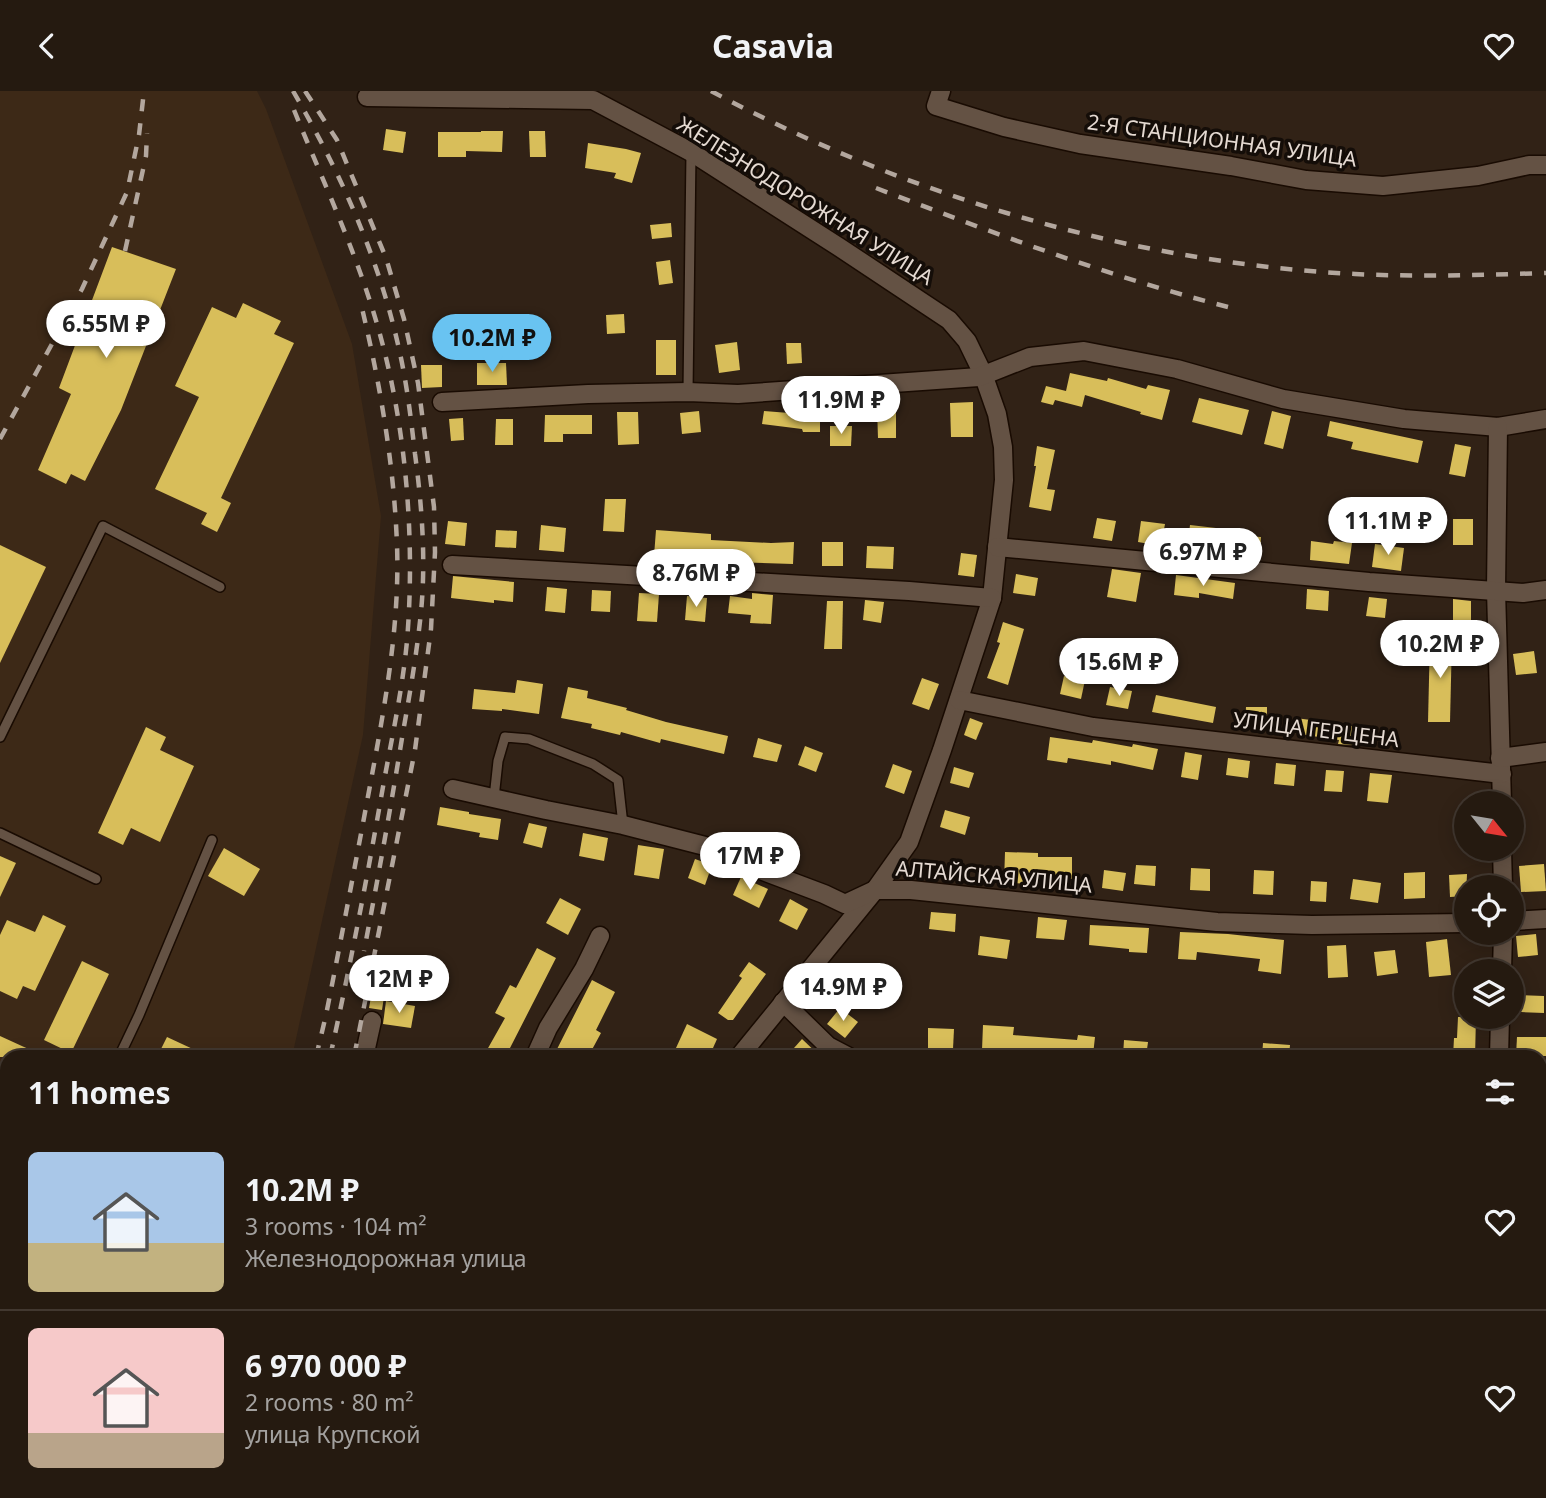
<!DOCTYPE html>
<html lang="en">
<head>
<meta charset="utf-8">
<style>
  body { margin:0; font-family:"Noto Sans",sans-serif; background:#31271e; color:#f1f3f6; height:100vh; display:flex; flex-direction:column; font-size:26px; white-space:nowrap }
  * { box-sizing:border-box; margin:0 }
  p { font-size:23px; color:#a3a19f }
  .icon { flex:none; width:38px; height:38px; fill:none; stroke:currentColor; stroke-width:2; stroke-linecap:round; stroke-linejoin:round }
  .map { position:relative; flex:1; overflow:hidden }
  .drawer { position:absolute; left:0px; top:959px; width:1547px; height:448px; display:flex; flex-direction:column; background:#251a10; border-radius:21px 21px 0 0; box-shadow:0 4px 18px #0003,0 0 0 2px #423830 }
  .drawer>* { flex:none }
  .needle { width:46px; rotate:120deg }
  .fabs { position:absolute; left:1454px; top:700px; display:grid; gap:14px }
  .fabs a { display:grid; place-items:center; width:70px; height:70px; border-radius:50%; background:#251a10; box-shadow:0 4px 18px #0003,0 0 0 2px #423830; font-size:35px }
  .price { position:absolute; translate:-50% -60px; padding:0 16px; border-radius:24px; background:#fff; color:#222; font-size:23px; line-height:46px; filter:drop-shadow(0 2px 4px #0008) }
  .price::after { content:''; position:absolute; left:50%; top:42px; width:21px; height:16px; margin-left:-10px; background:inherit; clip-path:polygon(0 0,100% 0,50% 100%) }
  .price.selected { background:#69c3f1; color:#111 }
  ul { padding:0; list-style:none }
  li { display:flex; align-items:center; gap:21px; height:175px; padding:0 28px }
  li+li { border-top:2px solid #423830 }
  li span { display:grid; place-items:center; flex:none; width:196px; height:140px; border-radius:10px; color:#555 }
  li>.icon { margin-inline-start:auto }
  span .icon { width:84px; height:84px; fill:#fffc; stroke-width:1 }
  li b { font-size:30px }
  h2 { display:flex; justify-content:space-between; align-items:center; height:84px; padding:0 28px; font-size:30px }
  header { display:flex; justify-content:space-between; align-items:center; height:91px; padding:0 28px; background:#251a10; font-size:32px; font-weight:700 }
  .map>svg:first-child { display:block }
</style>
</head>
<body>
<header><svg class="icon" aria-label="back" viewBox="0 0 24 24"><path d="M15 5l-7 7 7 7"/></svg>Casavia<svg class="icon" aria-label="heart" viewBox="0 0 24 24"><path d="M12 20l-8-8c-3-5 5-10 8-4 3-6 11-1 8 4z"/></svg></header>
<div class="map">
<svg width="1546" height="1407" viewBox="0 0 1546 1407">
  <rect width="100%" height="100%" fill="#312216"/>
  <!-- built -->
  <g fill="#3d2917">
    <polygon points="0,0 257,0 266,18 352,253 381,425 363,644 292,966 7,966 7,1016 0,1013"/>
    <polygon points="165,1400 528,1400 527,1407 166,1407 163,1405"/>
  </g>
  <!-- building -->
  <g fill="#d8be5a">
    <polygon points="386,38 406,41 403,62 383,59"/>
    <polygon points="481,40 503,40 502,61 466,60 466,66 438,66 438,41 481,41"/>
    <polygon points="529,40 545,40 546,66 530,66"/>
    <polygon points="588,52 626,58 641,62 632,92 614,87 616,82 585,77"/>
    <polygon points="671,132 672,146 652,148 650,134"/>
    <polygon points="112,156 176,178 121,319 85,390 71,383 66,393 38,379 71,303 59,297"/>
    <polygon points="670,169 673,192 659,194 656,171"/>
    <polygon points="243,212 281,230 274,243 294,252 221,407 231,412 217,441 201,433 207,422 155,398 199,306 175,295 212,216 236,227"/>
    <polygon points="624,223 625,242 607,243 606,224"/>
    <rect x="656" y="249" width="20" height="35"/>
    <polygon points="737,251 740,279 719,282 715,254"/>
    <polygon points="786,252 801,252 802,272 787,273"/>
    <polygon points="477,272 506,272 507,294 477,294"/>
    <polygon points="421,274 442,274 442,296 422,297"/>
    <polygon points="1070,282 1107,290 1108,287 1146,298 1148,294 1170,299 1162,329 1140,323 1141,321 1085,304 1082,316 1055,309 1053,314 1041,311 1046,295 1066,300"/>
    <polygon points="1199,307 1249,319 1242,344 1192,331"/>
    <polygon points="973,311 973,346 951,346 950,312"/>
    <polygon points="877,317 896,317 896,347 878,347"/>
    <polygon points="699,320 701,341 682,343 680,322"/>
    <polygon points="764,320 802,323 802,321 820,320 820,341 803,341 802,338 762,333"/>
    <polygon points="1272,320 1291,325 1283,358 1264,353"/>
    <polygon points="617,321 638,321 639,353 618,354"/>
    <polygon points="545,324 592,324 592,343 563,343 563,351 544,351"/>
    <polygon points="463,327 464,349 451,350 449,328"/>
    <polygon points="496,328 513,328 513,354 495,354"/>
    <polygon points="1330,330 1423,350 1418,372 1351,358 1353,351 1327,345"/>
    <polygon points="830,335 852,335 851,355 830,355"/>
    <polygon points="1455,353 1471,356 1465,386 1449,383"/>
    <polygon points="1037,355 1055,359 1047,398 1055,399 1051,420 1029,416 1036,375 1034,375"/>
    <polygon points="605,408 626,408 624,441 603,440"/>
    <polygon points="1097,427 1116,430 1112,450 1093,447"/>
    <rect x="1453" y="428" width="20" height="26"/>
    <polygon points="448,430 467,432 465,455 445,453"/>
    <polygon points="1141,430 1165,433 1161,455 1138,451"/>
    <polygon points="541,434 566,437 564,461 539,459"/>
    <polygon points="1190,434 1216,437 1215,443 1261,446 1260,462 1213,461 1187,458"/>
    <polygon points="496,439 517,440 516,457 495,456"/>
    <polygon points="656,439 711,443 711,449 771,452 794,451 793,473 729,471 729,465 673,460 672,466 654,465"/>
    <polygon points="1311,450 1333,453 1334,450 1352,452 1349,473 1310,469"/>
    <rect x="822" y="451" width="21" height="24"/>
    <polygon points="1375,453 1404,457 1401,480 1372,476"/>
    <polygon points="0,454 46,476 0,572"/>
    <polygon points="867,455 894,456 893,478 866,477"/>
    <polygon points="961,462 977,464 974,486 958,484"/>
    <polygon points="1112,478 1141,482 1136,511 1107,506"/>
    <polygon points="1016,483 1038,487 1035,505 1013,502"/>
    <polygon points="1176,484 1235,492 1233,508 1199,502 1199,507 1174,504"/>
    <polygon points="453,485 514,491 513,511 494,509 494,512 451,507"/>
    <polygon points="547,496 567,498 565,522 545,520"/>
    <polygon points="1307,498 1329,500 1328,520 1306,518"/>
    <polygon points="592,499 611,500 610,521 591,520"/>
    <polygon points="639,502 659,503 657,531 637,530"/>
    <polygon points="752,502 773,504 771,533 750,532 751,524 728,522 730,505 752,508"/>
    <polygon points="687,505 707,507 705,531 685,529"/>
    <polygon points="1369,506 1387,508 1385,527 1366,525"/>
    <polygon points="1453,508 1471,510 1471,531 1453,531"/>
    <polygon points="865,509 884,511 881,532 863,529"/>
    <polygon points="827,510 843,510 842,558 824,558"/>
    <polygon points="1003,531 1024,538 1008,594 987,587 1000,552 997,551"/>
    <polygon points="1430,546 1452,547 1450,631 1428,631"/>
    <polygon points="1534,560 1537,582 1516,584 1513,563"/>
    <polygon points="1064,585 1085,589 1081,608 1060,603"/>
    <polygon points="922,587 939,593 929,619 912,613"/>
    <polygon points="517,589 543,593 539,623 502,618 502,620 472,618 474,598 515,602"/>
    <polygon points="568,596 588,600 587,607 627,617 626,619 666,631 728,645 724,663 661,648 660,652 621,641 620,644 591,637 592,633 561,627"/>
    <polygon points="1110,596 1132,600 1128,618 1106,614"/>
    <polygon points="1156,604 1216,616 1213,632 1152,621"/>
    <polygon points="1246,616 1267,616 1267,637 1245,637"/>
    <polygon points="970,627 983,632 976,649 964,644"/>
    <polygon points="1295,627 1319,630 1319,633 1368,636 1367,655 1338,653 1339,649 1292,642"/>
    <polygon points="146,636 166,646 160,659 194,675 160,751 131,737 123,754 98,742"/>
    <polygon points="1050,646 1092,652 1093,649 1132,656 1133,653 1158,658 1153,679 1111,670 1111,674 1068,667 1067,672 1047,669"/>
    <polygon points="758,647 782,654 777,671 753,666"/>
    <polygon points="805,655 823,662 816,681 798,674"/>
    <polygon points="1185,661 1202,664 1198,689 1181,686"/>
    <polygon points="1228,667 1250,670 1248,687 1226,684"/>
    <polygon points="1276,672 1296,674 1294,695 1274,693"/>
    <polygon points="893,673 912,680 904,703 885,696"/>
    <polygon points="954,676 974,682 969,697 950,692"/>
    <polygon points="1326,679 1344,680 1342,701 1324,700"/>
    <polygon points="1370,682 1392,684 1388,712 1367,710"/>
    <polygon points="440,716 469,721 469,723 501,728 498,749 479,746 480,742 437,734"/>
    <polygon points="945,719 970,726 965,744 940,736"/>
    <polygon points="529,732 547,736 542,757 523,752"/>
    <polygon points="583,742 608,747 604,770 579,765"/>
    <polygon points="638,754 664,758 659,788 634,784"/>
    <polygon points="224,757 260,778 244,805 208,785"/>
    <polygon points="1005,761 1038,762 1038,766 1072,766 1072,788 1038,788 1038,793 1004,792"/>
    <polygon points="0,765 16,772 0,806"/>
    <polygon points="695,768 712,774 705,794 688,787"/>
    <polygon points="1544,773 1546,800 1521,801 1519,775"/>
    <polygon points="1136,774 1156,775 1155,795 1134,793"/>
    <polygon points="1191,777 1210,778 1210,800 1190,799"/>
    <polygon points="1104,779 1126,782 1123,800 1102,797"/>
    <polygon points="1254,779 1274,780 1273,804 1253,803"/>
    <polygon points="1425,781 1425,807 1404,808 1404,782"/>
    <polygon points="1467,783 1466,805 1450,806 1449,784"/>
    <polygon points="741,786 768,798 759,817 733,804"/>
    <polygon points="1353,788 1381,792 1378,812 1350,808"/>
    <polygon points="1311,790 1327,791 1326,811 1310,810"/>
    <polygon points="560,807 581,818 568,844 546,832"/>
    <polygon points="790,808 808,818 797,839 779,830"/>
    <polygon points="931,821 956,823 955,841 929,838"/>
    <polygon points="43,824 66,835 35,900 23,895 17,908 0,900 0,844 7,829 35,841"/>
    <polygon points="1038,826 1067,829 1064,849 1036,847"/>
    <polygon points="1090,834 1149,837 1147,862 1129,861 1129,858 1089,854"/>
    <polygon points="1180,841 1228,843 1284,849 1281,883 1258,880 1260,868 1197,861 1196,869 1178,868"/>
    <polygon points="1536,843 1538,864 1518,866 1516,845"/>
    <polygon points="980,845 1010,849 1007,868 978,864"/>
    <polygon points="1447,848 1451,884 1429,886 1426,851"/>
    <polygon points="1346,854 1348,886 1328,887 1327,855"/>
    <polygon points="537,857 556,867 510,957 512,958 507,966 483,966 505,927 495,922 510,894 516,897"/>
    <polygon points="1395,859 1398,882 1377,885 1374,861"/>
    <polygon points="82,870 109,883 71,962 44,949"/>
    <polygon points="749,871 766,883 733,929 728,929 718,922 742,887 739,885"/>
    <polygon points="375,884 387,886 382,919 369,917"/>
    <polygon points="871,884 888,898 875,913 858,899"/>
    <polygon points="592,889 615,901 596,939 601,942 588,966 553,966"/>
    <polygon points="1521,904 1544,905 1544,922 1521,921"/>
    <polygon points="386,910 415,915 411,937 383,933"/>
    <polygon points="840,917 858,931 845,947 827,933"/>
    <polygon points="1458,926 1476,926 1475,966 1453,966 1454,947 1457,947"/>
    <polygon points="687,933 717,948 709,966 695,966 676,957"/>
    <polygon points="983,934 1014,936 1013,944 1077,949 1078,944 1095,946 1093,964 1054,959 1054,963 982,959"/>
    <polygon points="928,937 954,938 953,958 928,957"/>
    <polygon points="0,945 46,966 0,966"/>
    <polygon points="167,946 210,966 157,966"/>
    <polygon points="1517,946 1546,946 1546,965 1516,965"/>
    <polygon points="802,948 821,966 786,966"/>
    <polygon points="1124,949 1148,951 1146,966 1123,966"/>
    <polygon points="1263,952 1290,954 1289,966 1262,966"/>
  </g>
  <g fill="none" stroke-linecap="round" stroke-linejoin="round">
    <defs>
      <g id="lane">
        <polyline points="688,301 691,61"/>
        <polyline points="0,646 103,435 220,496"/>
        <polyline points="494,707 498,670 505,646 529,648 593,673 618,689 623,734"/>
        <polyline points="0,742 96,788"/>
        <polyline points="119,966 139,924 212,749"/>
        <polyline points="1540,1310 1546,1311"/>
        <polyline points="658,1407 659,1400"/>
        <polyline points="923,1407 923,1400"/>
        <polyline points="1037,1407 1037,1400"/>
      </g>
      <g id="street">
        <polyline points="941,0 936,15 1004,36 1080,53 1231,75 1306,89 1383,95 1478,85 1529,74 1546,74"/>
        <polyline points="367,6 593,9 691,61 839,156 949,229 967,250 983,283 997,323 1003,356 1004,389 992,507 942,659 909,751 875,799 739,966"/>
        <polyline points="442,311 588,303 688,301 738,303 979,286 1030,266 1084,260 1177,278 1283,308 1404,328 1498,336 1546,328"/>
        <polyline points="1498,336 1496,499 1502,712"/>
        <polyline points="997,456 1369,491 1523,502 1546,499"/>
        <polyline points="452,474 909,500 992,507"/>
        <polyline points="959,609 1093,636 1502,683"/>
        <polyline points="1500,667 1546,661"/>
        <polyline points="453,698 546,719 623,734 705,755 747,774 824,803 845,813 875,799 911,799 1217,831 1312,834 1466,832"/>
        <polyline points="1502,758 1503,796"/>
        <polyline points="1512,830 1546,828"/>
        <polyline points="1502,880 1503,842"/>
        <polyline points="783,911 828,955 849,966"/>
        <polyline points="364,966 372,930"/>
        <polyline points="535,966 548,937 584,878 600,845"/>
        <polyline points="1499,966 1500,926"/>
        <polyline points="1540,994 1546,993"/>
        <polyline points="0,1037 7,1040"/>
        <polyline points="1540,1201 1546,1199"/>
        <polyline points="1169,1400 1313,1407"/>
        <polyline points="542,1407 543,1400"/>
        <polyline points="1459,1407 1460,1400"/>
      </g>
    </defs>
    <!-- lane casing -->
    <use href="#lane" stroke="#190b02" stroke-width="12"/>
    <!-- street casing -->
    <use href="#street" stroke="#190b02" stroke-width="21"/>
    <!-- path -->
    <polyline stroke="#706258" stroke-width="2.5" stroke-dasharray="5 5" stroke-linecap="butt" points="0,997 7,1000"/>
    <!-- lane -->
    <use href="#lane" stroke="#645244" stroke-width="9"/>
    <!-- street -->
    <use href="#street" stroke="#645244" stroke-width="18"/>
    <!-- rail -->
    <g stroke="#b3a79e" stroke-width="4.5" stroke-dasharray="12 12" stroke-linecap="butt">
      <path d="M293,0c47,81 86,167 106,258 8,35 12,70 16,105 7,52 11,106 6,158 -4,40 -11,81 -18,120 -12,74 -25,146 -39,219"/>
      <polyline points="305,0 337,49 386,167 404,228 418,292 434,416 435,461 431,538 415,659 354,966"/>
      <path d="M711,0c196,105 421,172 644,183 64,3 127,1 191,-1"/>
      <path d="M294,19c31,76 67,152 88,232 25,94 33,203 25,299 -5,53 -17,105 -26,157 -15,86 -32,173 -51,259"/>
      <path d="M876,97c117,45 231,88 352,119"/>
      <polyline points="125,160 146,65 147,42"/>
      <polyline points="0,348 82,198 127,101 139,44 144,0"/>
      <path d="M316,966l10,-42c15,-75 29,-149 43,-224 15,-81 31,-164 28,-246 -3,-81 -17,-162 -36,-241"/>
      <polyline points="87,1407 91,1400"/>
      <polyline points="130,1407 135,1400"/>
    </g>
  </g>
  <g text-anchor="middle" stroke-width="7" stroke-linejoin="round" paint-order="stroke">
    <!-- street labels -->
    <g font-size="21" fill="#e5dad2" stroke="#140d08">
      <text transform="translate(1222 50) rotate(8)" y="7">2-Я СТАНЦИОННАЯ УЛИЦА</text>
      <text transform="translate(805 110) rotate(32)" y="7">ЖЕЛЕЗНОДОРОЖНАЯ УЛИЦА</text>
      <text transform="translate(1316 639) rotate(7)" y="7">УЛИЦА ГЕРЦЕНА</text>
      <text transform="translate(994 786) rotate(5)" y="7">АЛТАЙСКАЯ УЛИЦА</text>
    </g>
  </g>
</svg>
<div class="fabs">
<a><svg class="needle" viewBox="-14 -14 28 28"><path d="M0-13l5 13h-10z" fill="#e53935"/><path d="M0 13l5-13h-10z" fill="#a3a19f"/></svg></a>
<a><svg class="icon" aria-label="locate" viewBox="0 0 24 24"><circle cx="12" cy="12" r="6"/><path d="M12 2v4M12 18v4M2 12h4M18 12h4"/></svg></a>
<a><svg class="icon" aria-label="layers" viewBox="0 0 24 24"><path d="M12 4l9 5-9 5-9-5zM3 14l9 5 9-5"/></svg></a>
</div>
<b class="price" style="left:106px;top:269px">6.55M ₽</b>
<b class="price selected" style="left:492px;top:283px">10.2M ₽</b>
<b class="price" style="left:841px;top:345px">11.9M ₽</b>
<b class="price" style="left:1388px;top:466px">11.1M ₽</b>
<b class="price" style="left:1203px;top:497px">6.97M ₽</b>
<b class="price" style="left:696px;top:518px">8.76M ₽</b>
<b class="price" style="left:1440px;top:589px">10.2M ₽</b>
<b class="price" style="left:1119px;top:607px">15.6M ₽</b>
<b class="price" style="left:750px;top:801px">17M ₽</b>
<b class="price" style="left:399px;top:924px">12M ₽</b>
<b class="price" style="left:843px;top:932px">14.9M ₽</b>
<section class="drawer">
<h2>11 homes<svg class="icon" aria-label="filters" viewBox="0 0 24 24"><path d="M4 7h16M4 17h16"/><circle cx="9" cy="7" r="2"/><circle cx="15" cy="17" r="2"/></svg></h2>
<ul>
<li><span style="background:linear-gradient(#a9c7e8 65%,#c2b280 0)"><svg class="icon" aria-label="home" viewBox="0 0 24 24"><path d="M3 11l9-7 9 7M6 9v11h12V9"/></svg></span><div><b>10.2M ₽</b><p>3 rooms · 104 m²</p><p>Железнодорожная улица</p></div><svg class="icon" aria-label="heart" viewBox="0 0 24 24"><path d="M12 20l-8-8c-3-5 5-10 8-4 3-6 11-1 8 4z"/></svg></li>
<li><span style="background:linear-gradient(#f6c9c9 75%,#b9a48a 0)"><svg class="icon" aria-label="home" viewBox="0 0 24 24"><path d="M3 11l9-7 9 7M6 9v11h12V9"/></svg></span><div><b>6 970 000 ₽</b><p>2 rooms · 80 m²</p><p>улица Крупской</p></div><svg class="icon" aria-label="heart" viewBox="0 0 24 24"><path d="M12 20l-8-8c-3-5 5-10 8-4 3-6 11-1 8 4z"/></svg></li>
</ul>
</section>
</div>
</body>
</html>
